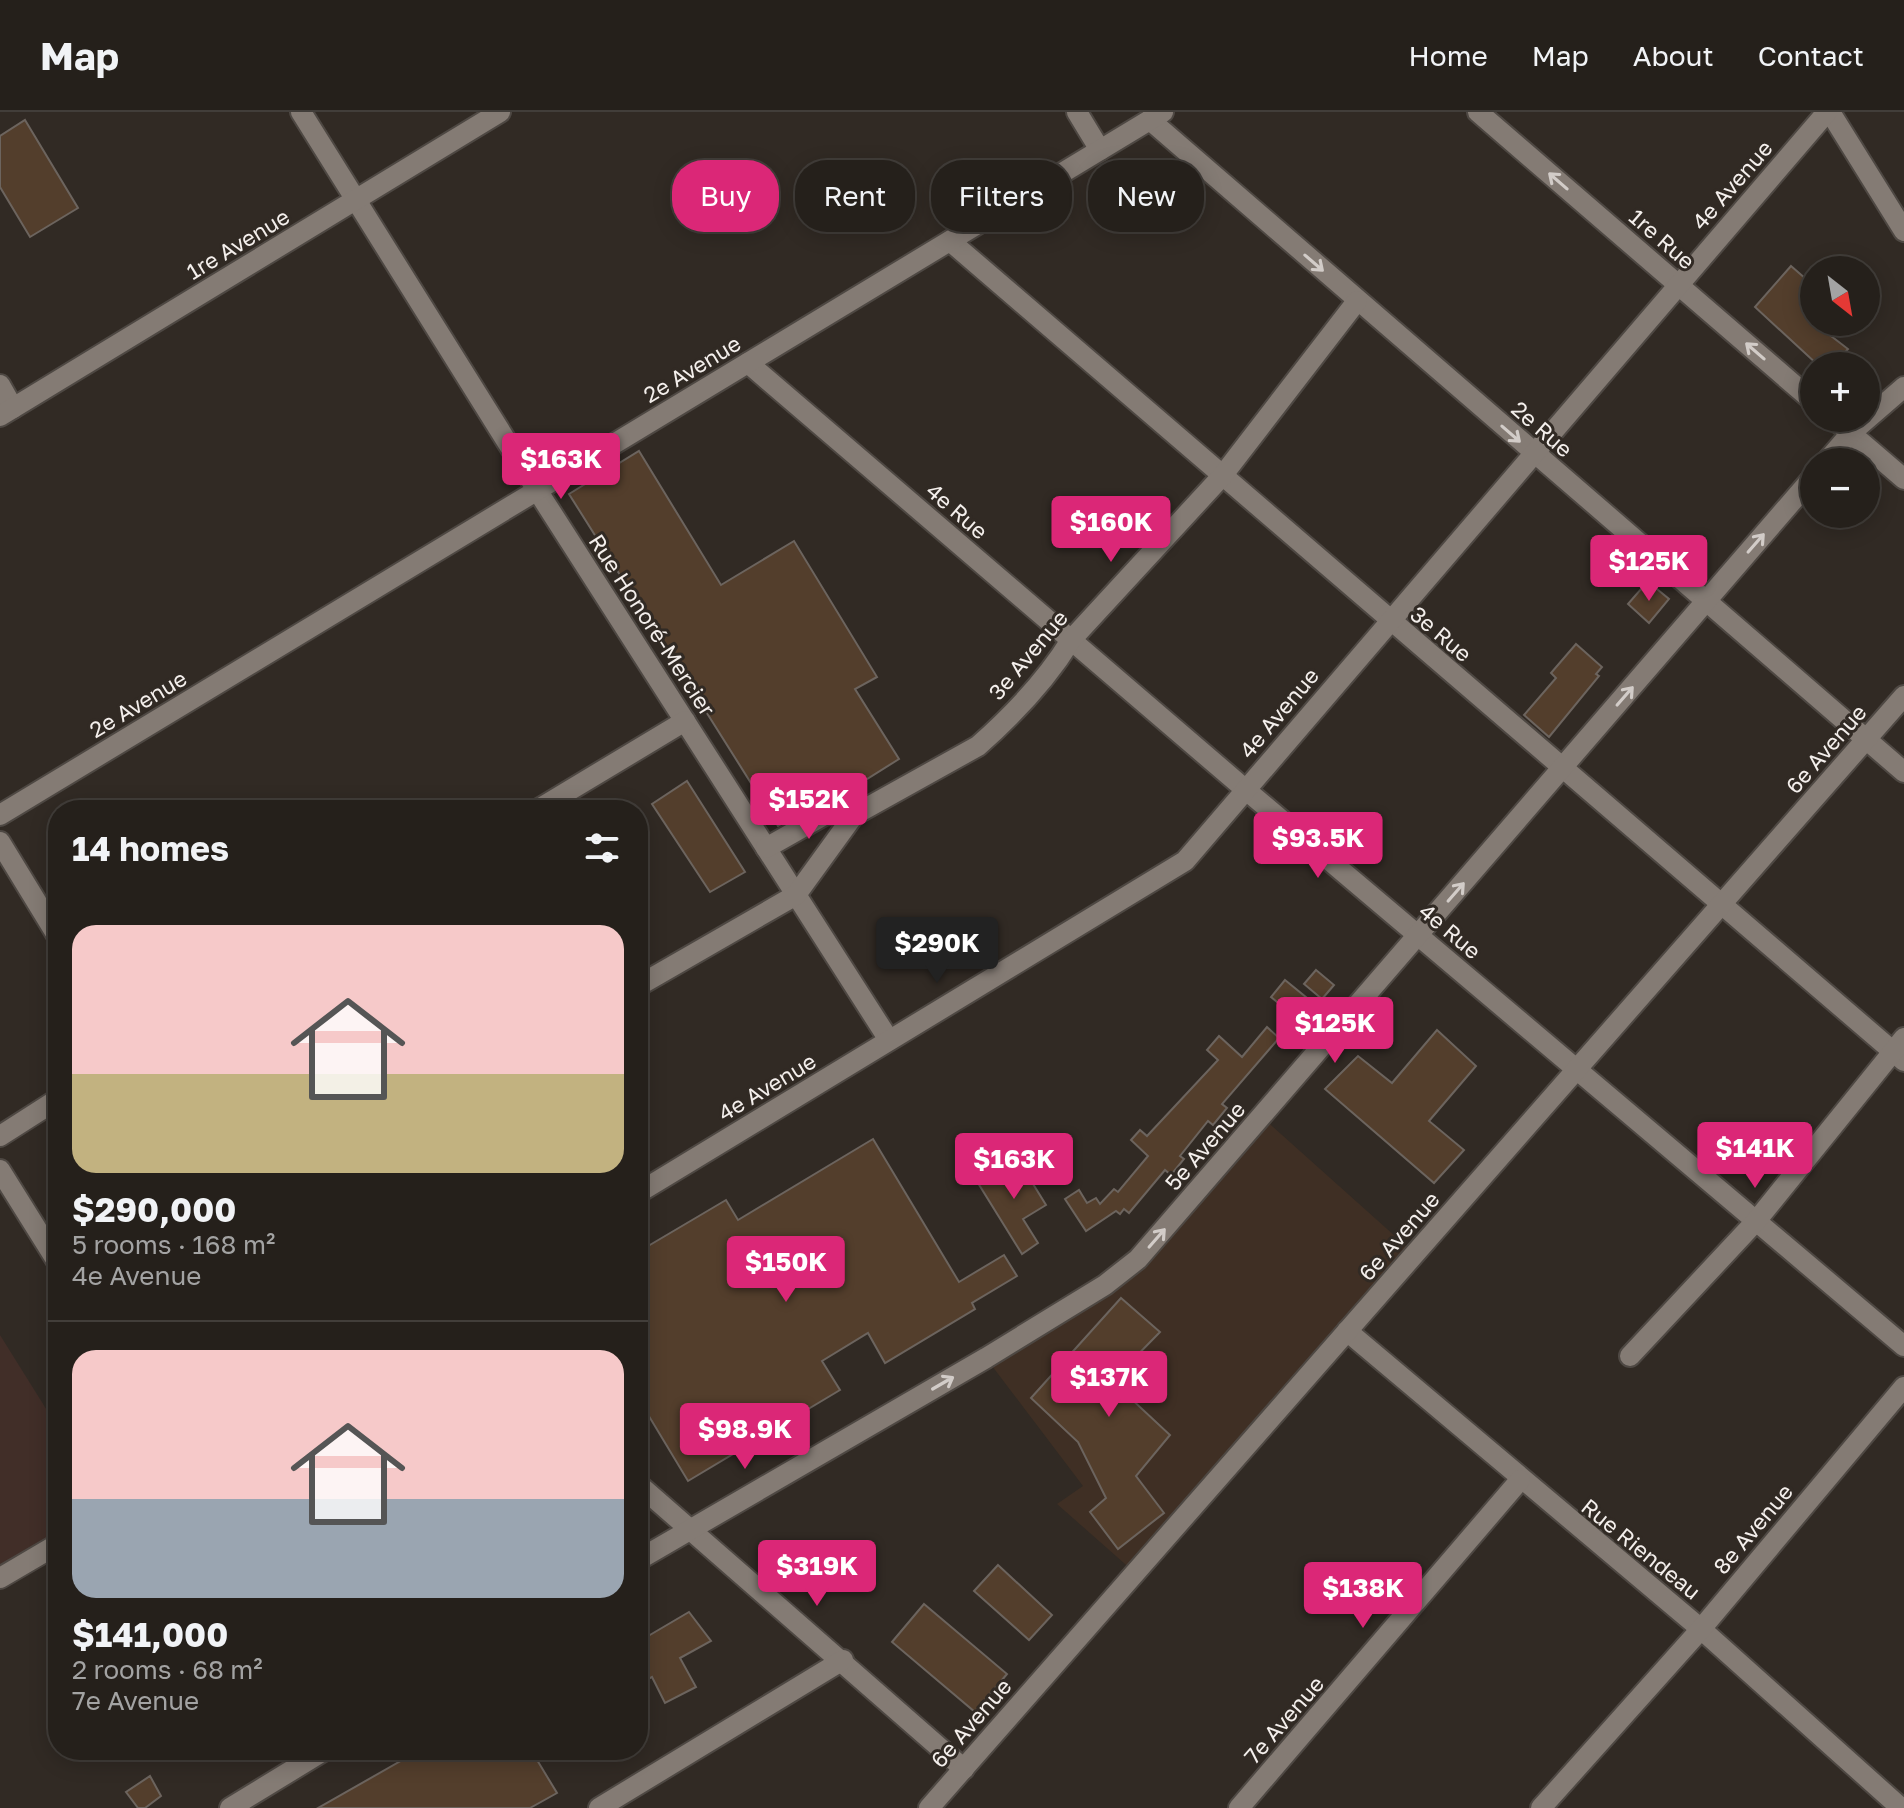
<!DOCTYPE html>
<html lang="en">
<head>
<meta charset="utf-8">
<style>
  body { margin:0; font-family:"Golos Text",sans-serif; background:#312d28; color:#f1f3f6; height:100vh; display:flex; flex-direction:column; font-size:30px; white-space:nowrap }
  * { box-sizing:border-box; margin:0 }
  p { font-size:26px; color:#a3a3a3 }
  .icon { flex:none; width:44px; height:44px; fill:none; stroke:currentColor; stroke-width:2; stroke-linecap:round; stroke-linejoin:round }
  .map { position:relative; flex:1; overflow:hidden }
  .details { position:absolute; left:48px; top:688px; width:600px; height:960px; display:flex; flex-direction:column; background:#25201b; border-radius:32px; box-shadow:0 4px 20px #0003,0 0 0 2px #423e3a }
  .details>* { flex:none }
  .hud { position:absolute; left:672px; top:48px; width:760px; height:72px; display:flex; gap:16px }
  .needle { width:52px; rotate:149deg }
  .controls { position:absolute; left:1800px; top:144px; display:grid; gap:16px }
  .controls a { display:grid; place-items:center; width:80px; height:80px; border-radius:50%; background:#25201b; box-shadow:0 4px 20px #0003,0 0 0 2px #423e3a; font-size:40px }
  .price { position:absolute; translate:-50% -68px; padding:0 18px; border-radius:8px; background:#db2777; color:#fff; font-size:26px; line-height:52px; filter:drop-shadow(0 2px 4px #0008) }
  .price::after { content:''; position:absolute; left:50%; top:48px; width:24px; height:18px; margin-left:-12px; background:inherit; clip-path:polygon(0 0,100% 0,50% 100%) }
  .price.selected { background:#222; color:#fff }
  ul { padding:0; list-style:none }
  li { display:grid; align-content:center; gap:16px; height:424px; padding:0 24px }
  li+li { border-top:2px solid #423e3a }
  li span { display:grid; place-items:center; height:248px; border-radius:24px; color:#555 }
  li>.icon { margin-inline-start:auto }
  span .icon { width:144px; height:144px; fill:#fffc; stroke-width:1 }
  li b { font-size:34px }
  h2 { display:flex; justify-content:space-between; align-items:center; height:96px; padding:0 24px; font-size:34px }
  .tag { padding:0 28px; border-radius:32px; background:#25201b; box-shadow:0 4px 20px #0003,0 0 0 2px #423e3a; font-size:28px; line-height:72px }
  .tag.selected { background:#db2777; color:#fff }
  header { display:flex; align-items:center; gap:48px; box-sizing:border-box; height:112px; padding:0 40px; background:#25201b; border-bottom:2px solid #423e3a }
  header strong { font-size:38px }
  nav { display:flex; gap:44px; margin-inline-start:auto; font-size:28px }
  .map>svg:first-child { display:block }
</style>
</head>
<body>
<header>
<strong>Map</strong>
<nav><a>Home</a><a>Map</a><a>About</a><a>Contact</a></nav>
</header>
<div class="map">
<svg width="1904" height="1696" viewBox="0 0 1904 1696">
  <rect width="100%" height="100%" fill="#312a24"/>
  <!-- commercial -->
  <polygon fill="#412e28" points="0,1223 58,1316 58,1420 0,1455"/>
  <!-- education -->
  <polygon fill="#3f2f24" points="1262,1005 1415,1142 1133,1459 1057,1392 1083,1374 986,1246 1105,1172"/>
  <!-- building -->
  <g fill="#533e2c" stroke="#6c645e" stroke-width="2">
    <polygon points="25,8 78,96 30,125 0,75 0,24"/>
    <polygon points="1791,154 1814,174 1814,210 1828,210 1822,217 1848,237 1832,254 1819,254 1755,195"/>
    <polygon points="639,339 721,473 794,429 877,565 855,577 899,647 832,689 820,691 778,714 569,382"/>
    <polygon points="1652,473 1669,487 1649,511 1628,492 1641,477 1645,480"/>
    <polygon points="1576,532 1602,555 1596,562 1599,564 1549,625 1524,603 1556,566 1551,561"/>
    <polygon points="687,669 745,760 710,780 652,692"/>
    <polygon points="1316,858 1334,873 1322,887 1304,872"/>
    <polygon points="1285,868 1307,886 1293,903 1271,885"/>
    <polygon points="1267,915 1279,926 1222,992 1227,996 1213,1013 1208,1009 1180,1044 1184,1047 1171,1063 1165,1058 1129,1101 1124,1097 1120,1102 1116,1099 1086,1119 1065,1087 1079,1078 1087,1091 1096,1086 1100,1092 1114,1077 1118,1080 1148,1044 1131,1028 1140,1018 1147,1024 1218,948 1207,938 1219,924 1242,945"/>
    <polygon points="1437,918 1476,954 1429,1009 1464,1038 1434,1071 1325,977 1358,944 1392,971"/>
    <polygon points="873,1027 959,1170 1004,1143 1017,1164 972,1191 975,1197 885,1251 868,1221 822,1249 840,1278 688,1369 638,1286 638,1140 726,1088 738,1108"/>
    <polygon points="1017,1046 1046,1093 1023,1107 1038,1131 1022,1142 978,1071"/>
    <polygon points="1121,1186 1160,1220 1112,1269 1170,1323 1136,1364 1164,1401 1118,1437 1090,1400 1106,1386 1078,1330 1031,1286"/>
    <polygon points="998,1453 1052,1503 1029,1528 974,1479"/>
    <polygon points="924,1492 1007,1562 975,1600 892,1530"/>
    <polygon points="689,1500 711,1529 680,1546 696,1575 665,1591 652,1565 638,1573 638,1530"/>
    <polygon points="420,1638 531,1638 557,1681 530,1696 318,1696"/>
    <polygon points="150,1664 161,1684 145,1696 138,1696 126,1680"/>
  </g>
  <g fill="none" stroke-linecap="round" stroke-linejoin="round">
    <defs>
      <g id="minor">
        <polyline points="301,0 537,378 889,928"/>
        <polyline points="1077,0 1100,38"/>
        <polyline points="1478,0 1814,290"/>
        <polyline points="1830,0 1904,119"/>
        <polyline points="1150,8 1904,660"/>
        <polyline points="950,129 1904,949"/>
        <polyline points="748,251 1246,678 1904,1234"/>
        <polyline points="0,273 13,296"/>
        <polyline points="0,304 500,0"/>
        <polyline points="1833,306 1904,367"/>
        <polyline points="1826,350 1851,321 1904,275"/>
        <polyline points="537,698 685,609"/>
        <polyline points="0,703 1163,0"/>
        <polyline points="0,730 58,825"/>
        <polyline points="766,736 826,702 854,703"/>
        <path d="M638,874l158,-91 58,-80 124,-69c34,-30 69,-67 93,-106l152,-165 134,-174"/>
        <polyline points="0,1024 58,987"/>
        <polyline points="0,1058 58,1151"/>
        <polyline points="638,1081 1185,749 1827,0"/>
        <polyline points="1347,1219 1701,1517 1901,1696"/>
        <polyline points="1630,1244 1757,1108 1904,926"/>
        <polyline points="638,1372 964,1657"/>
        <polyline points="638,1448 986,1246 1105,1173 1138,1147 1814,364"/>
        <polyline points="0,1466 58,1432"/>
        <polyline points="230,1696 325,1638"/>
        <polyline points="599,1696 843,1548"/>
        <polyline points="929,1696 1904,584"/>
        <polyline points="1239,1696 1520,1368"/>
        <polyline points="1541,1696 1701,1517 1904,1275"/>
      </g>
    </defs>
    <!-- minor casing -->
    <use href="#minor" stroke="#4e4843" stroke-width="24"/>
    <!-- minor -->
    <use href="#minor" stroke="#847b74" stroke-width="20"/>
  </g>
  <!-- one-way arrows -->
  <defs><path id="oneway-shaft" d="M-6 0H5M1.5-3L5.5 0L1.5 3" fill="none" stroke-width="1.6" stroke-linecap="round" stroke-linejoin="round" transform="scale(2)"/></defs>
  <g stroke="#d2ccc8">
    <use href="#oneway-shaft" transform="translate(1558 69) rotate(-139)"/>
    <use href="#oneway-shaft" transform="translate(1314 151) rotate(41)"/>
    <use href="#oneway-shaft" transform="translate(1755 239) rotate(-139)"/>
    <use href="#oneway-shaft" transform="translate(1511 322) rotate(41)"/>
    <use href="#oneway-shaft" transform="translate(1756 431) rotate(-49)"/>
    <use href="#oneway-shaft" transform="translate(1625 584) rotate(-49)"/>
    <use href="#oneway-shaft" transform="translate(1456 780) rotate(-49)"/>
    <use href="#oneway-shaft" transform="translate(1157 1126) rotate(-49)"/>
    <use href="#oneway-shaft" transform="translate(943 1271) rotate(-30)"/>
  </g>
  <g text-anchor="middle" stroke-width="6" stroke-linejoin="round" paint-order="stroke">
    <!-- street labels -->
    <g font-size="22" fill="#f4efec" stroke="#312a24">
      <text transform="translate(1732 73) rotate(-49)" y="8">4e Avenue</text>
      <text transform="translate(1662 127) rotate(41)" y="8">1re Rue</text>
      <text transform="translate(238 132) rotate(-31)" y="8">1re Avenue</text>
      <text transform="translate(692 257) rotate(-31)" y="8">2e Avenue</text>
      <text transform="translate(1542 317) rotate(41)" y="8">2e Rue</text>
      <text transform="translate(957 399) rotate(41)" y="8">4e Rue</text>
      <text transform="translate(652 513) rotate(57)" y="8">Rue Honoré-Mercier</text>
      <text transform="translate(1441 522) rotate(40)" y="8">3e Rue</text>
      <text transform="translate(1028 543) rotate(-50)" y="8">3e Avenue</text>
      <text transform="translate(138 592) rotate(-31)" y="8">2e Avenue</text>
      <text transform="translate(1279 601) rotate(-50)" y="8">4e Avenue</text>
      <text transform="translate(1826 637) rotate(-49)" y="8">6e Avenue</text>
      <text transform="translate(1450 819) rotate(40)" y="8">4e Rue</text>
      <text transform="translate(767 975) rotate(-31)" y="8">4e Avenue</text>
      <text transform="translate(1205 1034) rotate(-49)" y="8">5e Avenue</text>
      <text transform="translate(1399 1124) rotate(-49)" y="8">6e Avenue</text>
      <text transform="translate(1753 1417) rotate(-50)" y="8">8e Avenue</text>
      <text transform="translate(1641 1437) rotate(39)" y="8">Rue Riendeau</text>
      <text transform="translate(1284 1608) rotate(-49)" y="8">7e Avenue</text>
      <text transform="translate(971 1611) rotate(-49)" y="8">6e Avenue</text>
    </g>
  </g>
</svg>
<div class="controls">
<a><svg class="needle" viewBox="-14 -14 28 28"><path d="M0-13l5 13h-10z" fill="#e53935"/><path d="M0 13l5-13h-10z" fill="#a3a3a3"/></svg></a>
<a>+</a>
<a>−</a>
</div>
<b class="price" style="left:561px;top:389px">$163K</b>
<b class="price" style="left:1111px;top:452px">$160K</b>
<b class="price" style="left:1649px;top:491px">$125K</b>
<b class="price" style="left:809px;top:729px">$152K</b>
<b class="price" style="left:1318px;top:768px">$93.5K</b>
<b class="price selected" style="left:937px;top:873px">$290K</b>
<b class="price" style="left:1335px;top:953px">$125K</b>
<b class="price" style="left:1755px;top:1078px">$141K</b>
<b class="price" style="left:1014px;top:1089px">$163K</b>
<b class="price" style="left:786px;top:1192px">$150K</b>
<b class="price" style="left:1109px;top:1307px">$137K</b>
<b class="price" style="left:745px;top:1359px">$98.9K</b>
<b class="price" style="left:817px;top:1496px">$319K</b>
<b class="price" style="left:1363px;top:1518px">$138K</b>
<div class="hud">
<a class="tag selected">Buy</a>
<a class="tag">Rent</a>
<a class="tag">Filters</a>
<a class="tag">New</a>
</div>
<section class="details">
<h2>14 homes<svg class="icon" aria-label="filters" viewBox="0 0 24 24"><path d="M4 7h16M4 17h16"/><circle cx="9" cy="7" r="2"/><circle cx="15" cy="17" r="2"/></svg></h2>
<ul>
<li><span style="background:linear-gradient(#f6c9c9 60%,#c2b280 0)"><svg class="icon" aria-label="home" viewBox="0 0 24 24"><path d="M3 11l9-7 9 7M6 9v11h12V9"/></svg></span><div><b>$290,000</b><p>5 rooms · 168 m²</p><p>4e Avenue</p></div></li>
<li><span style="background:linear-gradient(#f6c9c9 60%,#9aa5b1 0)"><svg class="icon" aria-label="home" viewBox="0 0 24 24"><path d="M3 11l9-7 9 7M6 9v11h12V9"/></svg></span><div><b>$141,000</b><p>2 rooms · 68 m²</p><p>7e Avenue</p></div></li>
</ul>
</section>
</div>
</body>
</html>
